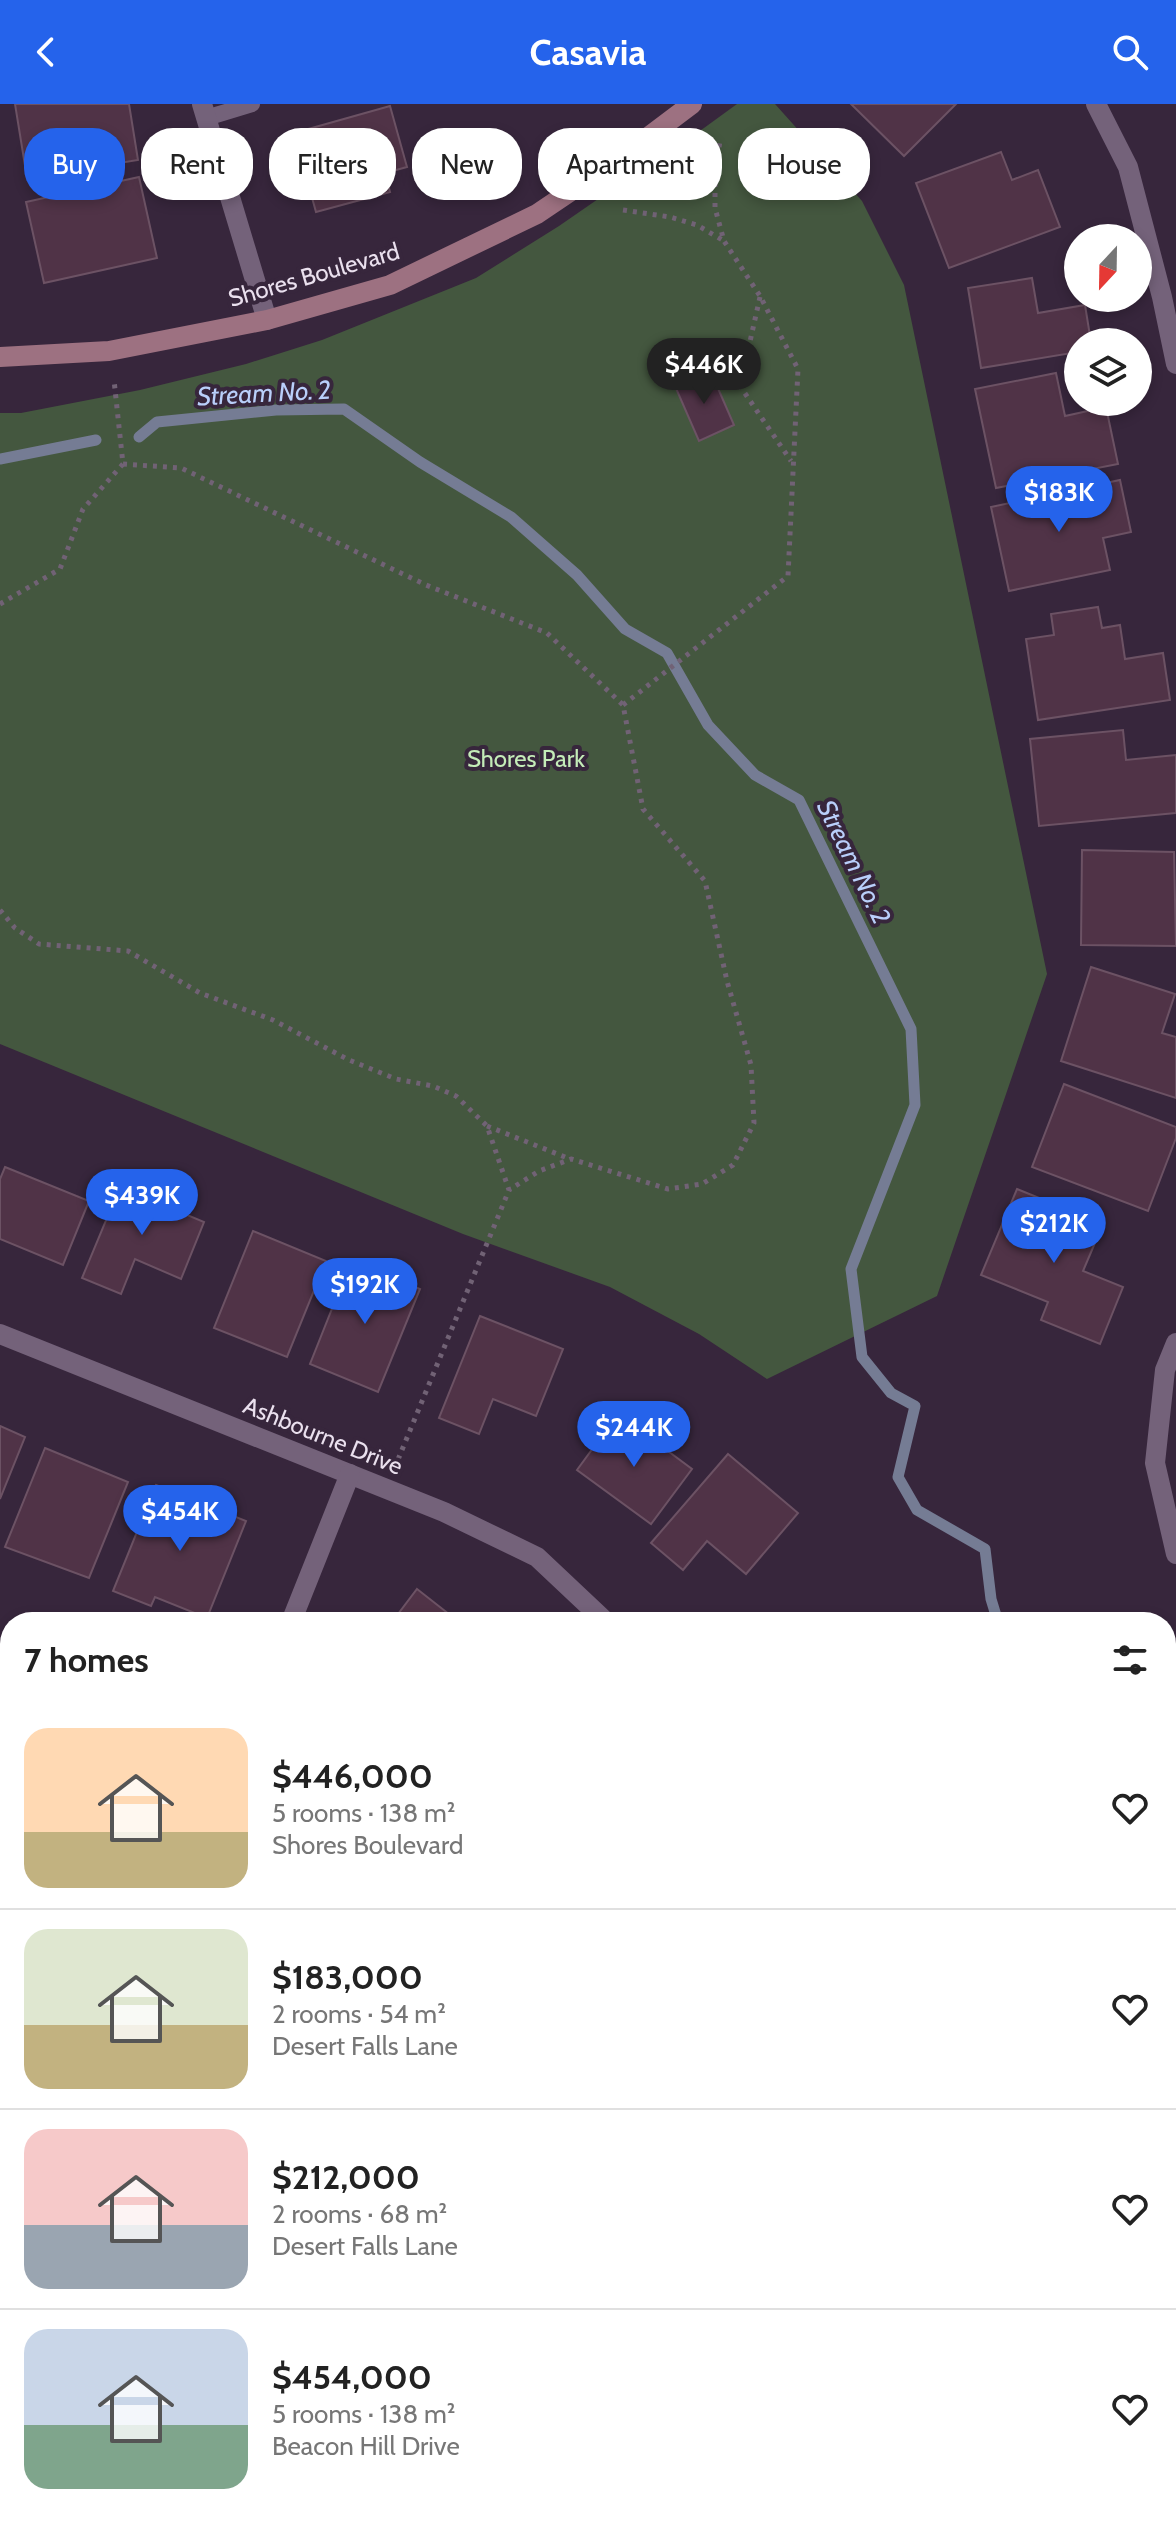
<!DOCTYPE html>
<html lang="en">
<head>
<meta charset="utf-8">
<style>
  body { margin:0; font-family:Cabin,sans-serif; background:#f2f2f2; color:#222; height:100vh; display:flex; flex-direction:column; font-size:30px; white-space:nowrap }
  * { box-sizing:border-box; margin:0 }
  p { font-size:26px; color:#767676 }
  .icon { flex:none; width:44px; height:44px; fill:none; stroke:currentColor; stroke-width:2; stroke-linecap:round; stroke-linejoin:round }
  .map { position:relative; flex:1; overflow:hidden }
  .sheet { position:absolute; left:0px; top:1508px; width:1176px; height:912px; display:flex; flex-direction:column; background:#fff; border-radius:32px 32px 0 0; box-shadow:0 4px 12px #0003 }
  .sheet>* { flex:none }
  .guide { position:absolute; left:24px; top:24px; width:1128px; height:72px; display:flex; gap:16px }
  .needle { width:52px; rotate:202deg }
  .tools { position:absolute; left:1064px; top:120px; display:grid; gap:16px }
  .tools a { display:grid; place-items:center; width:88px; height:88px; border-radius:50%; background:#fff; box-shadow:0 4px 12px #0003; font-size:40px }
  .price { position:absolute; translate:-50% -68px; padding:0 18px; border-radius:28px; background:#2563eb; color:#fff; font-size:26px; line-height:52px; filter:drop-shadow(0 2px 4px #0008) }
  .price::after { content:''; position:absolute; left:50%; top:48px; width:24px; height:18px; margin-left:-12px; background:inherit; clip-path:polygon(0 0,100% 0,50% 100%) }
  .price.active { background:#222; color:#fff }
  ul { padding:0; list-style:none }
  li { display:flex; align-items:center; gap:24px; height:200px; padding:0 24px }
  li+li { border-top:2px solid #e0e0e0 }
  li span { display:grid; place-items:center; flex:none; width:224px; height:160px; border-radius:24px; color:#555 }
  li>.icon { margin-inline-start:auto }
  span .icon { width:96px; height:96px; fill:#fffc; stroke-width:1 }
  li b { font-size:34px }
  h2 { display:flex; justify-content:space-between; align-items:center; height:96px; padding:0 24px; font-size:34px }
  .tag { padding:0 28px; border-radius:32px; background:#fff; box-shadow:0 4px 12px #0003; font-size:28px; line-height:72px }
  .tag.active { background:#2563eb; color:#fff }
  header { display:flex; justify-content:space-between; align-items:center; height:104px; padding:0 24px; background:#2563eb; color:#fff; font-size:36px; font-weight:800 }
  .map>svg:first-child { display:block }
</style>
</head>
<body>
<header><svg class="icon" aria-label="back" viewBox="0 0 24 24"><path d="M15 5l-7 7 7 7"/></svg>Casavia<svg class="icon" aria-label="search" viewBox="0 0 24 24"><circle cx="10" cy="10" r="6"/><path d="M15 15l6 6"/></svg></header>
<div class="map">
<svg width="1176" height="2420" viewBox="0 0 1176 2420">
  <rect width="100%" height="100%" fill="#37263c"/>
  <!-- green -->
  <polygon fill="#44573f" points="737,0 775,0 862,97 904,181 1047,870 937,1192 767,1275 699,1230 610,1183 463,1130 0,940 0,309 21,309 140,286 246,260 322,236 476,174 559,122 669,46 704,24"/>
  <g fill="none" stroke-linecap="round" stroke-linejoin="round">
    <!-- stream -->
    <g stroke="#757c94" stroke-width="11">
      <polyline points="139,333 157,318 276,306 344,305 420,358 511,413 577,471 625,525 667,549 708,621 755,671 799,696 911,925 915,1001 851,1165 862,1253 891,1289 915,1302 898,1373 917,1406 985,1445 991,1495 998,1518"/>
      <polyline points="0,355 96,336"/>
      <polyline points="1166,1714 1176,1742"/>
    </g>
  </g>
  <!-- building -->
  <g fill="#503347" stroke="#6c5264" stroke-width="2">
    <polygon points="15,0 129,0 138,56 27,74"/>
    <polygon points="851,0 956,0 904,52"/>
    <polygon points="390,2 407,63 385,69 390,88 316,108 294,29"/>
    <polygon points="1001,48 1012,76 1038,66 1060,123 949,164 916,79"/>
    <polygon points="139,73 157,154 44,179 26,98"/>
    <polygon points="1032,174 1038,209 1085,201 1091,238 1078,238 1078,248 981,264 968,184"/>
    <polygon points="710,266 734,321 699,337 675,282"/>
    <polygon points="1056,269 1065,312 1106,303 1118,360 996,384 975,285"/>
    <polygon points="1120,376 1131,428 1103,434 1110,466 1009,487 991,403"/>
    <polygon points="1098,503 1102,524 1120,521 1125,555 1163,549 1170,596 1038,616 1026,535 1054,531 1051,510"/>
    <polygon points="1123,626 1126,656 1176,651 1176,709 1039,722 1030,635"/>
    <polygon points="1082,746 1174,748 1176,842 1081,841"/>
    <polygon points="1091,863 1175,890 1162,929 1176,933 1176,994 1061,957"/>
    <polygon points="1064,980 1176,1023 1176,1034 1148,1107 1032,1063"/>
    <polygon points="5,1063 89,1097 63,1161 0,1135 0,1075"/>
    <polygon points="124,1073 172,1093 168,1103 204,1118 181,1175 135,1155 121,1190 82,1174"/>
    <polygon points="1017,1085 1103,1120 1083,1167 1123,1183 1100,1240 1041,1216 1048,1198 981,1171"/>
    <polygon points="253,1127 326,1157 287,1253 214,1224"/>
    <polygon points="351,1157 420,1185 378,1288 310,1260"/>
    <polygon points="480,1212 563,1245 536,1312 493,1295 479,1330 439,1314"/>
    <polygon points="618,1310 692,1365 651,1420 577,1366"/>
    <polygon points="0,1322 25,1333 0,1395"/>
    <polygon points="45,1344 128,1378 89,1474 5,1443"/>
    <polygon points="728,1350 798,1409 746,1470 707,1437 683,1466 651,1439"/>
    <polygon points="156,1381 246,1417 207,1514 155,1493 151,1502 113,1487"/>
    <polygon points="417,1485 459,1518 392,1518"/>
    <polygon points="820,1510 823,1518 802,1518"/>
    <polygon points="0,1755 10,1759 10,1873 0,1869"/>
    <polygon points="1166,2204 1176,2228 1166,2233"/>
    <polygon points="1176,2272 1176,2372 1166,2376 1166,2276"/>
    <polygon points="243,2410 328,2410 332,2420 219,2420"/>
    <polygon points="523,2410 611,2410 585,2420 527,2420"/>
    <polygon points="832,2410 858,2410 836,2419"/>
    <polygon points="910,2410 953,2410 957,2420 885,2420"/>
  </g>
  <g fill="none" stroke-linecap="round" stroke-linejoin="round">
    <!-- path -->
    <g stroke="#716275" stroke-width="5" stroke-dasharray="4 6" stroke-linecap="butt">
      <polyline points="623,106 670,113 697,121 724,137"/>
      <polyline points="760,193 740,282 791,357"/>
      <polyline points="123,360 181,364 426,481 547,529 623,601 643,705 705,777 727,877 751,961 754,1019 733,1061 702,1080 668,1085 571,1055 539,1067 509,1086"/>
      <polyline points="0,500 60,465 83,405 123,360 114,276"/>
      <polyline points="623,601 788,472 798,265 760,192 724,137 715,104 715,70 720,37"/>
      <polyline points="0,806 15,824 39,840 128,847 200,889 273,916 349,956 396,975 433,982 456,992 487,1022 509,1086 397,1358"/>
      <polyline points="487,1022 570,1055"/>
    </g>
    <!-- lane -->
    <g stroke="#74627a" stroke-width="16">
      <polyline points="206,14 252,0"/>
      <polyline points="0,1596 10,1600"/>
      <polyline points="0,2321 10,2329"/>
      <polyline points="78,2410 83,2420"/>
      <polyline points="702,2410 705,2420"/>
    </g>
    <!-- street -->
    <g stroke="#74627a" stroke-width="20">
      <polyline points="202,0 267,216"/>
      <polyline points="1096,0 1128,63 1162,193 1176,260"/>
      <polyline points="0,1230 444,1408 537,1453 606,1518"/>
      <polyline points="1176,1239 1165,1266 1155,1359 1176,1450"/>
      <polyline points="291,1518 350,1370"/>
      <polyline points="0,1963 10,1967"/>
      <polyline points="0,2162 10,2139"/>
      <polyline points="415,2410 417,2420"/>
      <polyline points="1050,2410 1056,2420"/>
    </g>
    <!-- secondary -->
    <polyline stroke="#9d7181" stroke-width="20" points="0,253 109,247 267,216 390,181 537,110 623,52 692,0"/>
  </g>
  <g text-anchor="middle" stroke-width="8" stroke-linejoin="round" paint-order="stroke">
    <!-- street labels -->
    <g font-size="24" fill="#eae0ee" stroke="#37263c">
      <text transform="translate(314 171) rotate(-16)" y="8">Shores Boulevard</text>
      <text transform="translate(323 1332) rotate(22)" y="8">Ashbourne Drive</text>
    </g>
    <!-- park labels -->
    <g font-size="24" fill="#c4ecb8" stroke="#37263c">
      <text x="526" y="663">Shores Park</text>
    </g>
    <!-- water labels -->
    <g font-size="26" font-style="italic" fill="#b9cffa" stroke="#37263c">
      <text transform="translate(264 289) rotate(-3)" y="9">Stream No. 2</text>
      <text transform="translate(854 758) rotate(64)" y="9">Stream No. 2</text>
    </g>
  </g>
</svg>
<div class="tools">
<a><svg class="needle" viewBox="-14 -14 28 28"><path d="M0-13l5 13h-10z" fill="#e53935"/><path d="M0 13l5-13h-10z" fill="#767676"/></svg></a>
<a><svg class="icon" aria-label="layers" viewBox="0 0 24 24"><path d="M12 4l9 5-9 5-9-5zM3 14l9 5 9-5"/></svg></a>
</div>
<b class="price active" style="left:704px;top:302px">$446K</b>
<b class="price" style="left:1059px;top:430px">$183K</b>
<b class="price" style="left:142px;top:1133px">$439K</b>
<b class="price" style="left:1054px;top:1161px">$212K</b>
<b class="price" style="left:365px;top:1222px">$192K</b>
<b class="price" style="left:634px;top:1365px">$244K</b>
<b class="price" style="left:180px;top:1449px">$454K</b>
<div class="guide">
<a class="tag active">Buy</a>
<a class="tag">Rent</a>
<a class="tag">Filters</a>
<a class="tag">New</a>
<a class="tag">Apartment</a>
<a class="tag">House</a>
</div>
<section class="sheet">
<h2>7 homes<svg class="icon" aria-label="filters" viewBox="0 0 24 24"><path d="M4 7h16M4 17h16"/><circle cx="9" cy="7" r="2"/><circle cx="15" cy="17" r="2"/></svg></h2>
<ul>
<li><span style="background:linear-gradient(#ffd9b3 65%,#c2b280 0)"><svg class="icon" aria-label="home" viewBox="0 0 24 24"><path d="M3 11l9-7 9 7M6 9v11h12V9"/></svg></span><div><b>$446,000</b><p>5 rooms · 138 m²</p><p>Shores Boulevard</p></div><svg class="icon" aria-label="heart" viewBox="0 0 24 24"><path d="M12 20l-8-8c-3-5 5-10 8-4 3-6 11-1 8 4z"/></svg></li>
<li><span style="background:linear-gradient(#dfe7d0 60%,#c2b280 0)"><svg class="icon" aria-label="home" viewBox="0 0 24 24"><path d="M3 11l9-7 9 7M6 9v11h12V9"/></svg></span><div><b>$183,000</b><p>2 rooms · 54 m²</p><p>Desert Falls Lane</p></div><svg class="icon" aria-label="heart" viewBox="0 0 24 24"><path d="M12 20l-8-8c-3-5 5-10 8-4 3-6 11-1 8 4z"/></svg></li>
<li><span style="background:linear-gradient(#f6c9c9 60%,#9aa5b1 0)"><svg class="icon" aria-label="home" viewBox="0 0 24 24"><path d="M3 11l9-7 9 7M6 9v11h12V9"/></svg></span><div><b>$212,000</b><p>2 rooms · 68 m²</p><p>Desert Falls Lane</p></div><svg class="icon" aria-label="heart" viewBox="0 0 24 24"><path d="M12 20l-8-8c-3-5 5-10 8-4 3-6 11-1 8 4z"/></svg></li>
<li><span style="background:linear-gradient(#c9d6e8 60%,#7fa58c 0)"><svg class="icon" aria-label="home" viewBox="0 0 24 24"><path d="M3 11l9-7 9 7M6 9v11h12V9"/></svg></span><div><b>$454,000</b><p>5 rooms · 138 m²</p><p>Beacon Hill Drive</p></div><svg class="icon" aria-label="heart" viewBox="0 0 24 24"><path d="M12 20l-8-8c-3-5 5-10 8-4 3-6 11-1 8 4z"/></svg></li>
</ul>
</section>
</div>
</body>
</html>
